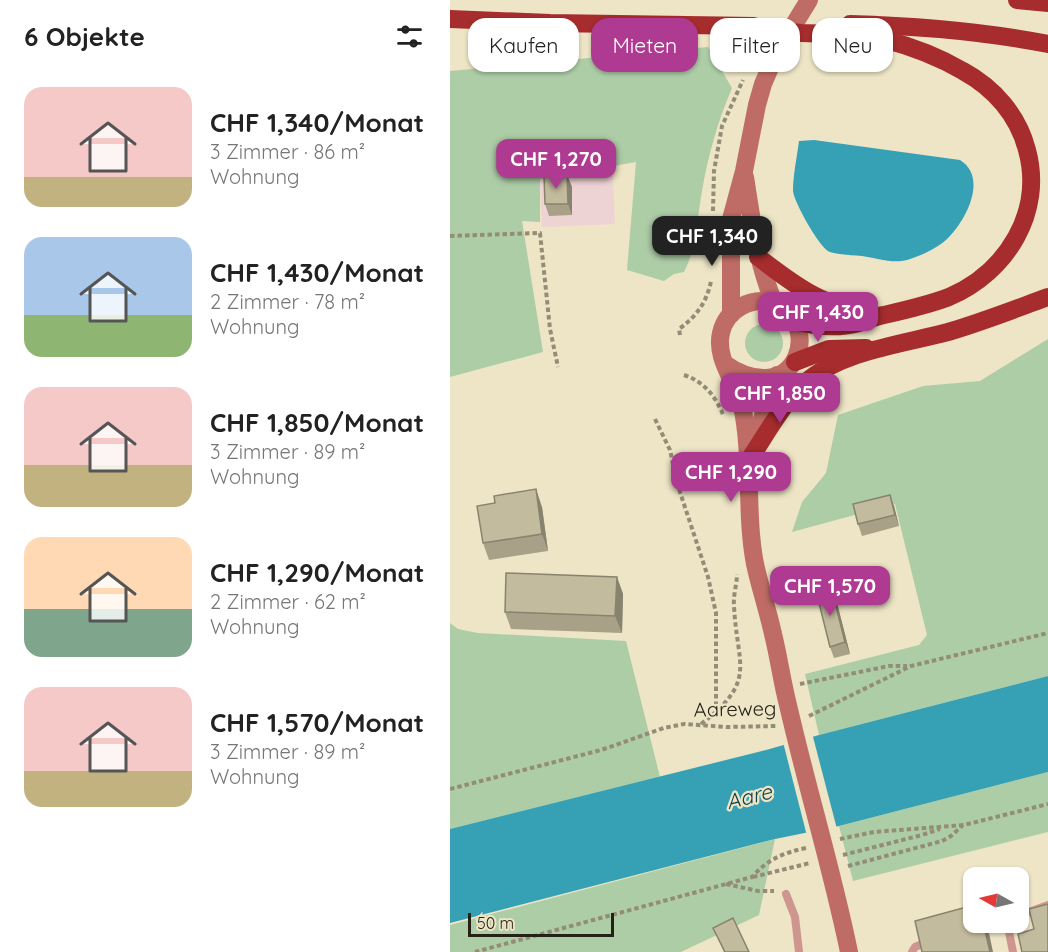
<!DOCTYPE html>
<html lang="de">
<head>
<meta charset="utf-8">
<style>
  body { margin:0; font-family:Quicksand,sans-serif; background:#f2f2f2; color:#222; height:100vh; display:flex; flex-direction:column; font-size:22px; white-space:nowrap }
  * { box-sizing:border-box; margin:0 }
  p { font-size:20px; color:#767676 }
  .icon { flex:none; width:33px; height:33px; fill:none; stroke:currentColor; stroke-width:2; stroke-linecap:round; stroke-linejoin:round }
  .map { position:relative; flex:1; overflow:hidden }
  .sheet { display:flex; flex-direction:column; background:#fff; width:450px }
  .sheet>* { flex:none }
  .guide { position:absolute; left:18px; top:18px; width:489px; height:54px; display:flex; gap:12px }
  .needle { width:39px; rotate:278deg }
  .buttons { position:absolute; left:513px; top:867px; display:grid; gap:12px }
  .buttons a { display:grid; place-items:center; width:66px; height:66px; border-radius:12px; background:#fff; box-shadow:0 2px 4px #0004; font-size:30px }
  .scale { position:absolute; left:18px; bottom:15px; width:146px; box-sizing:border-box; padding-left:6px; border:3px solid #242116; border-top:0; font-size:16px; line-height:21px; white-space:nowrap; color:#242116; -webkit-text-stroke:4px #ede5c6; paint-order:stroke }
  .price { position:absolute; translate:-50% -51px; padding:0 14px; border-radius:12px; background:#af3a92; color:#fff; font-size:20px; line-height:39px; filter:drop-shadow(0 2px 3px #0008) }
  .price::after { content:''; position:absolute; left:50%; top:36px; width:18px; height:14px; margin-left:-9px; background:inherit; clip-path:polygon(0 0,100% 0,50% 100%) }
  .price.selected { background:#222; color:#fff }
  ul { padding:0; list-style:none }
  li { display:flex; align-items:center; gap:18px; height:150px; padding:0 24px }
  li span { display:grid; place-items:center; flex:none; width:168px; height:120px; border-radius:18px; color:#555 }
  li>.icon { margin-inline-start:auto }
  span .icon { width:72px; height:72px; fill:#fffc; stroke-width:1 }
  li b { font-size:26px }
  h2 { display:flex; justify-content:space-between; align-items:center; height:72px; padding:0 24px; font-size:26px }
  .tag { padding:0 21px; border-radius:18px; background:#fff; box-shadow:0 2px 4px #0004; font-size:21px; line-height:54px }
  .tag.selected { background:#af3a92; color:#fff }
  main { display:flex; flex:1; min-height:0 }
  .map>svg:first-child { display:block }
</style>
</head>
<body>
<main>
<section class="sheet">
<h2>6 Objekte<svg class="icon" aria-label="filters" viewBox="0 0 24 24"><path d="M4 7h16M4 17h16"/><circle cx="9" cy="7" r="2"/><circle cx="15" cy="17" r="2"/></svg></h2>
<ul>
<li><span style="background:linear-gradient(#f6c9c9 75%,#c2b280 0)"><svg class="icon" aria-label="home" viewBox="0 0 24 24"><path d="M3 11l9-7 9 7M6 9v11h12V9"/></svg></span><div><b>CHF 1,340/Monat</b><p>3 Zimmer · 86 m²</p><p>Wohnung</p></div></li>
<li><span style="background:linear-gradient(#a9c7e8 65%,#8fb573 0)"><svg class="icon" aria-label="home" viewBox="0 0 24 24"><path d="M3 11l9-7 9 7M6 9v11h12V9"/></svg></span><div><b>CHF 1,430/Monat</b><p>2 Zimmer · 78 m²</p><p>Wohnung</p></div></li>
<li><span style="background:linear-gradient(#f6c9c9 65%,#c2b280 0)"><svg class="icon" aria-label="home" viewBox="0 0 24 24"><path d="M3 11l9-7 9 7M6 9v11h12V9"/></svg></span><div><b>CHF 1,850/Monat</b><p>3 Zimmer · 89 m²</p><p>Wohnung</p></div></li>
<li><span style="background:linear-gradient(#ffd9b3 60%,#7fa58c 0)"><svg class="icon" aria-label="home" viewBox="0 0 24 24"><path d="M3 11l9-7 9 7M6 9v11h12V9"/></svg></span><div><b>CHF 1,290/Monat</b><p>2 Zimmer · 62 m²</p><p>Wohnung</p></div></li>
<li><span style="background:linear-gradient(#f6c9c9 70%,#c2b280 0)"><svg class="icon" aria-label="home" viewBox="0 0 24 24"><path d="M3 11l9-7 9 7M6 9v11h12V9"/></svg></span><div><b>CHF 1,570/Monat</b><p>3 Zimmer · 89 m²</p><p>Wohnung</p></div></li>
</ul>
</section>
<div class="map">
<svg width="598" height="952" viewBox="0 0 598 952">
  <rect width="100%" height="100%" fill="#ede5c6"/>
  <!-- industrial -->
  <polygon fill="#eed3d5" points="163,176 165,224 92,227 90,178"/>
  <!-- green -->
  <g fill="#adcda7">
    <path d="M258,47l24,41c-14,33 -24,67 -30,103 -5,27 -5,56 -18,81l-10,2 -10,7 -37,-11 9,-108 -96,17v43l-18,-1 21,131 -93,25v-306z"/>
    <circle cx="314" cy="343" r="19"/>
    <polygon points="598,339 598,676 369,735 355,674 469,645 477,635 445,504 342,532 352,502 376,473 388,415 473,386 530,381"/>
    <polygon points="0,623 8,629 28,633 176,641 210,777 0,829"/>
    <polygon points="598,772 598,832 403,881 389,826"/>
    <polygon points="325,839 309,915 231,952 0,952 0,925"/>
  </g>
  <!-- water -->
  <g fill="#36a1b5">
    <path d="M364,140l146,20c29,18 5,62 -13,79 -11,10 -27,17 -40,21 -14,4 -31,-2 -45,-4 -10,-1 -22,-1 -32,-4 -10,-3 -36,-50 -37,-61 0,-16 4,-34 6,-50z"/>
    <polygon points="598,676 598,772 389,826 325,839 0,923 0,829 316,750 369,735"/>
  </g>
  <!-- pier -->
  <polygon fill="#ede5c6" points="362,733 387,829 357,836 333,742"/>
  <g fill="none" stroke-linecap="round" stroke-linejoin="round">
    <!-- path -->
    <g stroke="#938d77" stroke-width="4" stroke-dasharray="4.5 3" stroke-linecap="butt">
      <polyline points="263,211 264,171 272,126 293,80"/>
      <polyline points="0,236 90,233 100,329 108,367"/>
      <path d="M230,335l-1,-6c17,-12 28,-27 32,-48"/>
      <path d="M234,375c21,7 32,22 40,42"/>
      <polyline points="205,419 220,450 227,483 258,577 266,613 266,711"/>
      <polyline points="350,684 439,666 457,666"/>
      <polyline points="359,716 461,666 598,633"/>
      <path d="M251,724c57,-44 36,-57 33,-118 -1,-11 3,-22 3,-32"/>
      <polyline points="0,789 151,750 214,728 234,724 277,727 326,726"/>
      <polyline points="390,839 424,832 514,825 598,804"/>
      <polyline points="393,855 472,835 490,829"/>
      <polyline points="398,866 492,841 501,836 513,825"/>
      <polyline points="303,877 360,863"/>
      <polyline points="276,884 308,891 324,891"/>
      <path d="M25,952l277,-75c16,-18 31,-24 54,-29"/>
    </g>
    <!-- lane -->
    <g stroke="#cf958f" stroke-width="8">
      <polyline points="336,894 345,917 349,952"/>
      <polyline points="568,916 598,905"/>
      <polyline points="557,922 563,952"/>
      <polyline points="525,926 542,922"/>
      <polyline points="462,952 465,947 479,941"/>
    </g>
    <!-- secondary -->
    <g stroke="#c06c66" stroke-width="18">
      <path d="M295,177c7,45 12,84 29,126"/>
      <polyline points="281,314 281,219 294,171 307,105 313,84 326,54 359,0"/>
      <path d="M275,364c11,8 27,15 42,14 28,-2 41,-35 27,-58 -4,-7 -12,-14 -20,-17 -23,-7 -48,7 -53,30 -6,27 15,48 21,73 11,52 3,106 13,158 5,23 13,47 18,70 6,24 9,48 15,71 19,83 44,164 61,247"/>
      <polyline points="304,447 319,395 327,375"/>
    </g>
    <!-- highway -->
    <g stroke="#a62c2d" stroke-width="18">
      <polyline points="567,0 598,3"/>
      <polyline points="0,19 100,23 304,26"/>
      <path d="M400,24c67,2 132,7 198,20"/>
      <path d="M293,27c19,2 39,4 58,6 28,1 55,0 82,6 27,7 56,18 80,32 31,17 55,44 64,79 17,62 -20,122 -78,147 -21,8 -43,13 -65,18 -8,1 -15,5 -22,7 -23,7 -45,5 -67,-1"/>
      <path d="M308,257c44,34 63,47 118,59"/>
      <polyline points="345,362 379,349 416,348"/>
      <path d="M299,460c16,-24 36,-60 57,-78 36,-31 97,-38 142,-50 34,-10 67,-23 100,-35"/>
    </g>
  </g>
  <!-- wall -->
  <g fill="#a8a187">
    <polygon points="117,175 122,187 122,215 99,216 95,204"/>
    <polygon points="444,506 449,526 412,536 408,524"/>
    <polygon points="92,507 98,551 39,560 33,543"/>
    <polygon points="167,577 173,594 172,633 61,629 55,612"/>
    <polygon points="386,599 400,654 384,658 380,647"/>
    <polygon points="263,928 299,952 274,952"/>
  </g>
  <!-- shaded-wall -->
  <g fill="#88836e">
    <polygon points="117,175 122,187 122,215 118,204"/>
    <polygon points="86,489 92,507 98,551 92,534"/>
    <polygon points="440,495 444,506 449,526 445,515"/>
    <polygon points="167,577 173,594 172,633 165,616"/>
    <polygon points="381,587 386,599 400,654 395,642"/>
    <polygon points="533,922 535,922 539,933 543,952 540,952"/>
  </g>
  <!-- building -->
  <g fill="#c3bb9d" stroke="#88836e" stroke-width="1.5">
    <polygon points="117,175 118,204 95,204 94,176"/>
    <polygon points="86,489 92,534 33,543 27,506 45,503 44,496"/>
    <polygon points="440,495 445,515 408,524 403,504"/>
    <polygon points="56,573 167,577 165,616 55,612"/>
    <polygon points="381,587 395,642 380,647 366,591"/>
    <polygon points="598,904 598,952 572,952 568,934 584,929 579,909"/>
    <polygon points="524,905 524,922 533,922 540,952 472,952 465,921"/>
    <polygon points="283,918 299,952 275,952 263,928"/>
  </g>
  <g text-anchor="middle" stroke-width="4.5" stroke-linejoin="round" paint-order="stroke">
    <!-- street labels -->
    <g font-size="20" fill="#242116" stroke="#ede5c6">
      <text transform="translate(285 709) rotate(-1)" y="7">Aareweg</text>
    </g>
    <!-- water labels -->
    <g font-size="21" font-style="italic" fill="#114049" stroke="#ede5c6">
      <text transform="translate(299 797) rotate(-14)" y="7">Aare</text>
    </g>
  </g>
</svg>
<div class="buttons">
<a><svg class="needle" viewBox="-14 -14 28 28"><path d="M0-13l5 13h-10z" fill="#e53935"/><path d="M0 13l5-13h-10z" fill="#767676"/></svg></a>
</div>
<div class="scale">50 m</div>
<b class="price" style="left:106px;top:190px">CHF 1,270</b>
<b class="price selected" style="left:262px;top:267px">CHF 1,340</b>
<b class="price" style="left:368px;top:343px">CHF 1,430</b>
<b class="price" style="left:330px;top:424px">CHF 1,850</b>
<b class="price" style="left:281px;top:503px">CHF 1,290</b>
<b class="price" style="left:380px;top:617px">CHF 1,570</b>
<div class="guide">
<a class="tag">Kaufen</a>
<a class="tag selected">Mieten</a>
<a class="tag">Filter</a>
<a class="tag">Neu</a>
</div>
</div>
</main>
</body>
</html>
